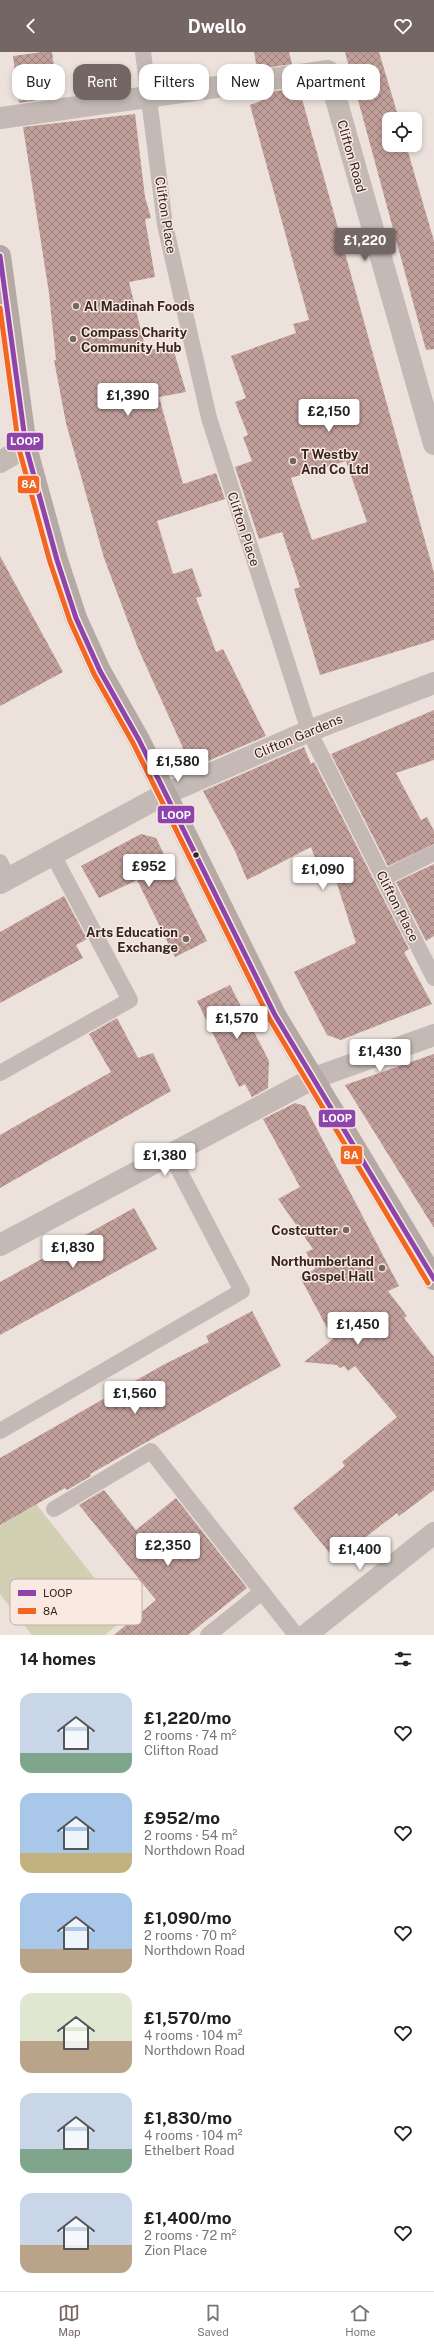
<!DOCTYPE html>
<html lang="en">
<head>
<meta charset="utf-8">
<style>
  body { margin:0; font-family:"Public Sans",sans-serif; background:#f6f6f6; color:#222; height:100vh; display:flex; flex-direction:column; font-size:15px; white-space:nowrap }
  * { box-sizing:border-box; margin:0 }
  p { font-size:13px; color:#767676 }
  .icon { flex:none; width:22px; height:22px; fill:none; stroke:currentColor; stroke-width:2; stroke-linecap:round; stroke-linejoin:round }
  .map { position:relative; height:1583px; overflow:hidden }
  .sheet { display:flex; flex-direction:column; background:#fff; flex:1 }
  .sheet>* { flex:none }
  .hud { position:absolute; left:12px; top:12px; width:410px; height:36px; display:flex; gap:8px }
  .controls { position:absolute; left:382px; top:60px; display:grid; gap:8px }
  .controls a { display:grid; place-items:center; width:40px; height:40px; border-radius:8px; background:#fff; box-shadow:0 2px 6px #0003; font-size:20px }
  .price { position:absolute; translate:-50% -34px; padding:0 9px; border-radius:4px; background:#fff; color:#222; font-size:13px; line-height:26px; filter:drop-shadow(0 1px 2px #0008) }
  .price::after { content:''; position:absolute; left:50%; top:24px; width:12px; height:9px; margin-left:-6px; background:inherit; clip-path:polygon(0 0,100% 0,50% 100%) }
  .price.active { background:#746763; color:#fff }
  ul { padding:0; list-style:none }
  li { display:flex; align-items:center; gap:12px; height:100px; padding:0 20px }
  li span { display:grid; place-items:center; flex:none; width:112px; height:80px; border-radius:12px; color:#555 }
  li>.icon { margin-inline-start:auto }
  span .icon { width:48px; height:48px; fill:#fffc; stroke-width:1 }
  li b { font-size:17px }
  h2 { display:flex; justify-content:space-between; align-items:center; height:48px; padding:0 20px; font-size:17px }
  .tag { padding:0 14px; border-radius:12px; background:#fff; box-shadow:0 2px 6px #0003; font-size:14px; line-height:36px }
  .tag.active { background:#746763; color:#fff }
  header { display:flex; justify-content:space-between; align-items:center; height:52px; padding:0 20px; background:#746763; color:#fff; font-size:18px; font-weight:700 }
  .dock { display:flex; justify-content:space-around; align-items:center; height:56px; border-top:1px solid #e0e0e0; background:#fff; font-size:11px; color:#767676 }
  .dock a { display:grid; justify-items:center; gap:2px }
  .dock .active { color:#746763 }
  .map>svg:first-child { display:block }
</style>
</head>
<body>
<header><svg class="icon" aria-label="back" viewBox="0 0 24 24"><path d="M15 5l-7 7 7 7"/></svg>Dwello<svg class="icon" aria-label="heart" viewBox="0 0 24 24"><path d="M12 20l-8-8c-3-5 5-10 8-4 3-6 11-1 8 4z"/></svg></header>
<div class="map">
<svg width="434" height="1583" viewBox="0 0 434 1583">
  <defs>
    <pattern id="building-cross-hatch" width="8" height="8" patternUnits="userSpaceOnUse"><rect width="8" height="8" fill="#c19f9b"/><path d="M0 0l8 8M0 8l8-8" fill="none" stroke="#9e817e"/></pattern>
  </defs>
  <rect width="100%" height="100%" fill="#ece1db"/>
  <!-- pitch -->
  <polygon fill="#d1d0b3" points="33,1448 126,1566 105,1583 32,1583 0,1542 0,1474"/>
  <!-- building -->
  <g fill="url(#building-cross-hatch)" fill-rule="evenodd">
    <polygon points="42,0 52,0 58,45 19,51 13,4"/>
    <polygon points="254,0 289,0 292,12 257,17"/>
    <polygon points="345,0 379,0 399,67 389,67 389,93 406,93 434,189 434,297 426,298"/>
    <path d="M299,36l135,485v67l-114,35 -26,-86 6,-2 -18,-55 -23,7 -24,-72 17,-6 -9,-24 5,-2 -13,-33 11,-4 -15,-42 65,-23 -3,-9 16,-4 -59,-215 11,-4 -1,-8zM346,409l21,61 -55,18 -21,-62z"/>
    <polygon points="135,62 145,145 151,166 145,167 155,225 129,230 146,299 172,293 186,340 159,345 183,432 216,421 225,447 157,469 173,522 192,516 202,544 196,546 216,600 223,597 266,684 192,716 138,596 104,506 66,371 54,308 56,308 49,241 23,75"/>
    <polygon points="0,504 63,620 0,654"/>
    <polygon points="434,658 434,708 396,721 421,768 427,765 434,779 434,792 388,814 331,702"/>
    <polygon points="304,695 311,712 314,710 409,897 404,900 432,952 341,988 327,983 294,920 356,891 332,816 320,820 311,795 247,828 235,799 203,739"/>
    <polygon points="141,782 156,786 207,889 175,905 137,828 99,846 81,814"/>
    <polygon points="434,812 434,884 426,889 396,830"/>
    <polygon points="64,844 87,887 76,893 83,906 0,951 0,880"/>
    <polygon points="230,933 269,1009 268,1036 252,1045 245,1032 239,1035 197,949"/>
    <polygon points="117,966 138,1006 153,1001 171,1039 0,1136 0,1083 111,1020 89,982"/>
    <polygon points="434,1002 434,1176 345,1033"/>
    <polygon points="295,1051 305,1054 399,1234 388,1239 407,1264 404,1266 434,1305 434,1438 399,1464 397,1461 358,1491 360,1495 342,1509 340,1506 336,1509 293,1456 345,1414 342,1410 397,1365 355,1314 348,1319 344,1314 340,1316 337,1313 304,1310 333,1287 300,1225 315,1217 306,1200 313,1197 278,1147 300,1135 263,1067"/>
    <polygon points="134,1156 157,1197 0,1283 0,1230"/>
    <polygon points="252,1259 281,1314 90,1422 91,1424 67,1438 65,1436 0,1473 0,1406 163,1313 209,1290 206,1284"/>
    <polygon points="104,1438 136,1478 176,1446 247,1536 188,1583 114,1583 156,1548 79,1453"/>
  </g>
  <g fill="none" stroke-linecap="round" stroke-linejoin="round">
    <!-- service -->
    <g stroke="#c4b9b4" stroke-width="16">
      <polyline points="143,0 165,173 209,366 309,679 434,926"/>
      <polyline points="0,810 8,827"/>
      <polyline points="384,826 434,801"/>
      <polyline points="0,1021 130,948 53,803"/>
      <polyline points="0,1379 242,1239 171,1103"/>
      <polyline points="54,1457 151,1399 296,1583"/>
      <polyline points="208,1583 262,1540"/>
    </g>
    <!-- minor -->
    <g stroke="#c4b9b4" stroke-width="22">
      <polyline points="0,66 328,19 434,392"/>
      <polyline points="0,410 26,395"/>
      <polyline points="0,831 165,742 309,679 434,631"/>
      <polyline points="0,1193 314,1026 434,983"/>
      <polyline points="306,1583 434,1481"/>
    </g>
    <!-- secondary -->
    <polyline stroke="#b5a9a5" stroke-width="22" points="0,204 26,395 57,508 76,566 100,619 139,688 275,963 434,1227"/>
    <defs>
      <polyline id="bus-1" points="0,204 26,395 57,508 76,566 100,619 139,688 275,963 434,1227"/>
      <polyline id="bus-2" points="0,256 19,397 50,510 70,569 94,622 133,691 269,966 428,1231"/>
    </defs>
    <!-- bus-1 casing -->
    <use href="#bus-1" stroke="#fae9e0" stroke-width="8"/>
    <!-- bus-2 casing -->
    <use href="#bus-2" stroke="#fae9e0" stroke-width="8"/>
    <!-- bus-1 -->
    <use href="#bus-1" stroke="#8e44ad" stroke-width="5"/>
    <!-- bus-2 -->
    <use href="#bus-2" stroke="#f26522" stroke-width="5"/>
  </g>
  <!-- markers -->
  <g fill="#746763" stroke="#fae9e0" stroke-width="1.5">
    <circle cx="76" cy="254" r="4"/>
    <circle cx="73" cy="287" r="4"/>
    <circle cx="293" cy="409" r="4"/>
    <circle cx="186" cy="887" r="4"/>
    <circle cx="346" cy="1178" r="4"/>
    <circle cx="382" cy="1216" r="4"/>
  </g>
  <circle fill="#342523" stroke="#fae9e0" stroke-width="1.5" cx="196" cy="803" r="3.5"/>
  <g text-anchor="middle" stroke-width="3" stroke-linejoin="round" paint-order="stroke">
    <!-- street labels -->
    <g font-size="13" fill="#342523" stroke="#fae9e0">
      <text transform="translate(352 104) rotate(74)" y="5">Clifton Road</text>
      <text transform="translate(166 163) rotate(81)" y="5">Clifton Place</text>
      <text transform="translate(244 477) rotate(72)" y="5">Clifton Place</text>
      <text transform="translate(298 684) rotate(-23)" y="5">Clifton Gardens</text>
      <text transform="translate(398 854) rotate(63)" y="5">Clifton Place</text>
    </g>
    <!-- poi labels -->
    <g font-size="13" font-weight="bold" fill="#342523" stroke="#fae9e0" text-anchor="start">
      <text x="84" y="259">Al Madinah Foods</text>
      <text x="81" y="285">Compass Charity<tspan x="81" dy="15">Community Hub</tspan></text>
      <text x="301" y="407">T Westby<tspan x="301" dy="15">And Co Ltd</tspan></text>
      <text x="178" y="885" text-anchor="end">Arts Education<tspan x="178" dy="15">Exchange</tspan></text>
      <text x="338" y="1183" text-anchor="end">Costcutter</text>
      <text x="374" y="1214" text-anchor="end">Northumberland<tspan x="374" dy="15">Gospel Hall</tspan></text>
    </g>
  </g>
  <!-- legend -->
  <rect x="10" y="1527" width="132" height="46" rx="6" fill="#fae9e0" stroke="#bfaea7" stroke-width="1"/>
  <rect x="18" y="1538" width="18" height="6" fill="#8e44ad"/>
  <rect x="18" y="1556" width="18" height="6" fill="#f26522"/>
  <g font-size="11" fill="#342523">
    <text x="43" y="1545">LOOP</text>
    <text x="43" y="1563">8A</text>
  </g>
  <g stroke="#fae9e0" stroke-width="1.5">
    <rect x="6" y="380" width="38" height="19" rx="4" fill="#8e44ad"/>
    <rect x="17" y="423" width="23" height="19" rx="4" fill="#f26522"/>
    <rect x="157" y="753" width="38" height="19" rx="4" fill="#8e44ad"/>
    <rect x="318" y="1057" width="38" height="19" rx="4" fill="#8e44ad"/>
    <rect x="340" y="1093" width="23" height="20" rx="4" fill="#f26522"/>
  </g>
  <g font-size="11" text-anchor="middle" font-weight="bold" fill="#fff">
    <text x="25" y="393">LOOP</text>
    <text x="29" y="436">8A</text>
    <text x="176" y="767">LOOP</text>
    <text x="337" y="1070">LOOP</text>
    <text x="351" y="1107">8A</text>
  </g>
</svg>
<div class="controls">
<a><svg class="icon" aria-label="locate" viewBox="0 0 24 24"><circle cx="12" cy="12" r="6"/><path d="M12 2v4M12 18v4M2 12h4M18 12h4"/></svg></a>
</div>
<b class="price active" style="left:365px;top:210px">£1,220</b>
<b class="price" style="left:128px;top:365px">£1,390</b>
<b class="price" style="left:329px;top:381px">£2,150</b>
<b class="price" style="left:178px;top:731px">£1,580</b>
<b class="price" style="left:149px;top:836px">£952</b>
<b class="price" style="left:323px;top:839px">£1,090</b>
<b class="price" style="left:237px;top:988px">£1,570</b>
<b class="price" style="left:380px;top:1021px">£1,430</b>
<b class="price" style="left:165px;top:1125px">£1,380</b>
<b class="price" style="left:73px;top:1217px">£1,830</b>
<b class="price" style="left:358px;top:1294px">£1,450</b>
<b class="price" style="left:135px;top:1363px">£1,560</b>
<b class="price" style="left:168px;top:1515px">£2,350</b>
<b class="price" style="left:360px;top:1519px">£1,400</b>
<div class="hud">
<a class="tag">Buy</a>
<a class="tag active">Rent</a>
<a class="tag">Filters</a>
<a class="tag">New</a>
<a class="tag">Apartment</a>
</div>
</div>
<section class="sheet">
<h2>14 homes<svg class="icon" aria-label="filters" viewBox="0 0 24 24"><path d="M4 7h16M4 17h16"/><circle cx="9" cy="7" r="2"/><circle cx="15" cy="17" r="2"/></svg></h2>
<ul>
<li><span style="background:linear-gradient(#c9d6e8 75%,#7fa58c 0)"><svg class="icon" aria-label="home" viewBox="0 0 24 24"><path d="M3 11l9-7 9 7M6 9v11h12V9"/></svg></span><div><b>£1,220/mo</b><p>2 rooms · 74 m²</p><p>Clifton Road</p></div><svg class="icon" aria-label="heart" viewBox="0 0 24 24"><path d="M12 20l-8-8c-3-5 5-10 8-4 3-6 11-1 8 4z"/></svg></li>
<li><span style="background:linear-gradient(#a9c7e8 75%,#c2b280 0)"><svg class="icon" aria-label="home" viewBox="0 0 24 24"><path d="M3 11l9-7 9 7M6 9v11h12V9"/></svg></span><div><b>£952/mo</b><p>2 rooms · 54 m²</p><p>Northdown Road</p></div><svg class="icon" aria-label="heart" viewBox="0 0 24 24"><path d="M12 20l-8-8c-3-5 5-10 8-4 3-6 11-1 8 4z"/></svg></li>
<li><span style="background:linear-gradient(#a9c7e8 70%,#b9a48a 0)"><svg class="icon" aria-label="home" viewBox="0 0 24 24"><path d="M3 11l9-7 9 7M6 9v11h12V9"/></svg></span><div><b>£1,090/mo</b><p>2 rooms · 70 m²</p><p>Northdown Road</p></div><svg class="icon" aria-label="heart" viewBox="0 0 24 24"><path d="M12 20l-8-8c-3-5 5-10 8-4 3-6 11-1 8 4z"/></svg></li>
<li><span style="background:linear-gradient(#dfe7d0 60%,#b9a48a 0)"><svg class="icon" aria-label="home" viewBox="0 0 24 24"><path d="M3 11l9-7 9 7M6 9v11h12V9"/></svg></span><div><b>£1,570/mo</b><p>4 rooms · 104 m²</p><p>Northdown Road</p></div><svg class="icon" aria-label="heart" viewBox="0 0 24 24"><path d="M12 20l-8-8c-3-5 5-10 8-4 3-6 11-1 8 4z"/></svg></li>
<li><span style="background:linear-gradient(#c9d6e8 70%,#7fa58c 0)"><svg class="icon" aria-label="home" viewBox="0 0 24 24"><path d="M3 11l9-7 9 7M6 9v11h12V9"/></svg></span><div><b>£1,830/mo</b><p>4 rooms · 104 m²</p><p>Ethelbert Road</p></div><svg class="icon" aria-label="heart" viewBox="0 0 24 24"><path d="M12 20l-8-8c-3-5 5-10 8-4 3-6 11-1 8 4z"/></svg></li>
<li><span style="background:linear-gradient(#c9d6e8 65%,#b9a48a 0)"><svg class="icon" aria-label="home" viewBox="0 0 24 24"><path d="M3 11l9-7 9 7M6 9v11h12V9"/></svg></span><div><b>£1,400/mo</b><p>2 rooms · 72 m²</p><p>Zion Place</p></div><svg class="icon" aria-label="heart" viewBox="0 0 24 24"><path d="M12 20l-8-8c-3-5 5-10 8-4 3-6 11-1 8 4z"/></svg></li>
</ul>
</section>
<nav class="dock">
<a class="active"><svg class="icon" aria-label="map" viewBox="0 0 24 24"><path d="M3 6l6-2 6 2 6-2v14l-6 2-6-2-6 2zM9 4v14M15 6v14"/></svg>Map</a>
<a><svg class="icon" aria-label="saved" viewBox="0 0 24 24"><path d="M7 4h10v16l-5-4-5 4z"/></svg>Saved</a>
<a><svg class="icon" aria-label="home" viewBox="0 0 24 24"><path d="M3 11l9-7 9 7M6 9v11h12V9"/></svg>Home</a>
</nav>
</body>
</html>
